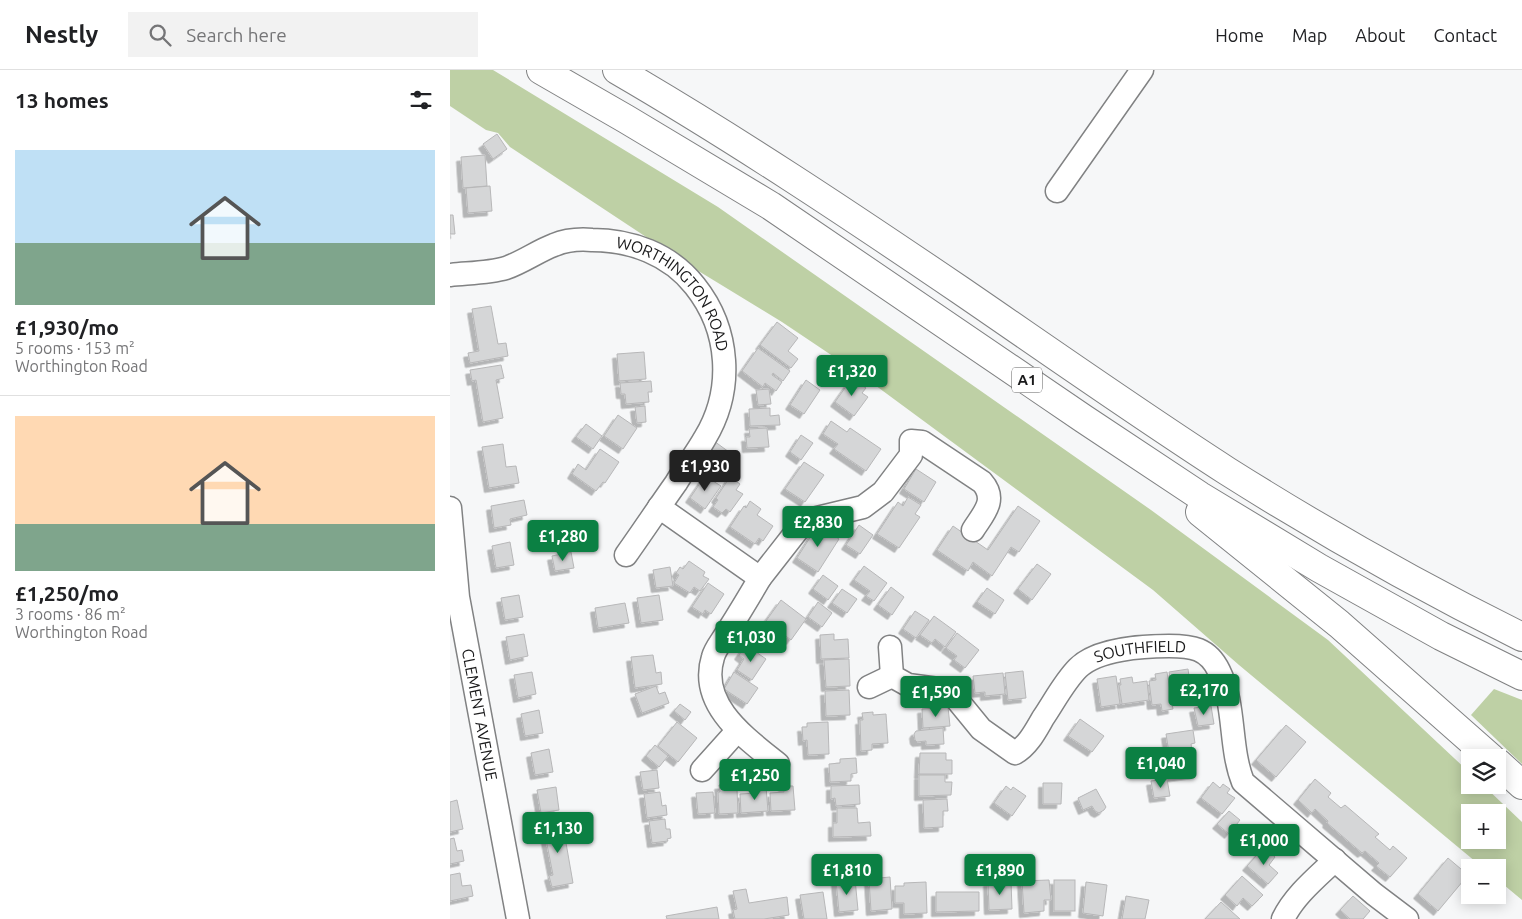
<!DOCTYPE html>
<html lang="en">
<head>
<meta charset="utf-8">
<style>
  body { margin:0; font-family:Ubuntu,sans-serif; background:#f2f2f2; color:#202124; height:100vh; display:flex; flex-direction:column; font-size:19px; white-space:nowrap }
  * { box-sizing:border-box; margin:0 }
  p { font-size:16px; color:#757577 }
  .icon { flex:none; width:28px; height:28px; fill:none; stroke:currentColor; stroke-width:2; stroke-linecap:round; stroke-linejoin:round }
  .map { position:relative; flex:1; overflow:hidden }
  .drawer { display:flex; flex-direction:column; background:#fff; width:450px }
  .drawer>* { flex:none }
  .controls { position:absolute; left:1011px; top:679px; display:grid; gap:10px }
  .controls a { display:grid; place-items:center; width:45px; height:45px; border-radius:0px; background:#fff; box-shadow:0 2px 12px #0003; font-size:25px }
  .price { position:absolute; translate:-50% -42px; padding:0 11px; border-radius:5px; background:#0b8043; color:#fff; font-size:16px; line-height:32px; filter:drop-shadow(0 1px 2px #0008) }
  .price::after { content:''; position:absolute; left:50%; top:30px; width:15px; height:11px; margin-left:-8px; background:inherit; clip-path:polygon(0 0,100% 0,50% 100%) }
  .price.selected { background:#222; color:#fff }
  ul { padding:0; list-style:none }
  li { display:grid; align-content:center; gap:10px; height:265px; padding:0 15px }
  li+li { border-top:1px solid #e0e0e0 }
  li span { display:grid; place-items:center; height:155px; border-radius:0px; color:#555 }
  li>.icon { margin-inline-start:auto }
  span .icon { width:90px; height:90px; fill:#fffc; stroke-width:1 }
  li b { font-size:21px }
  h2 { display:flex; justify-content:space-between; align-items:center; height:60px; padding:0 15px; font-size:21px }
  header { display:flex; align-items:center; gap:30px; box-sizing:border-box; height:70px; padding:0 25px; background:#fff; border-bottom:1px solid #e0e0e0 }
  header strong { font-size:24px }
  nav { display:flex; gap:28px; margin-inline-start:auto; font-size:18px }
  .search { width:350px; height:45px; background:#f2f2f2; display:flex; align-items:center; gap:12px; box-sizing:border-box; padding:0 18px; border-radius:0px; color:#757577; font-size:19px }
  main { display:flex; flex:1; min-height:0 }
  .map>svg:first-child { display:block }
</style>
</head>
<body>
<header>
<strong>Nestly</strong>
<div class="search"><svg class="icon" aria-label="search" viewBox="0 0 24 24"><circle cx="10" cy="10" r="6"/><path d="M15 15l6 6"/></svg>Search here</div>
<nav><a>Home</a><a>Map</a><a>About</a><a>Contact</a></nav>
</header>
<main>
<section class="drawer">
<h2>13 homes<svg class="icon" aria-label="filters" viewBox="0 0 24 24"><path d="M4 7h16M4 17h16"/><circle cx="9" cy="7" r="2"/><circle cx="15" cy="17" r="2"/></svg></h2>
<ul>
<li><span style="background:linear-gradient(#bfe0f5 60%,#7fa58c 0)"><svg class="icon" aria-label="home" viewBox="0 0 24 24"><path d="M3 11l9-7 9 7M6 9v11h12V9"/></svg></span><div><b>£1,930/mo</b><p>5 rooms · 153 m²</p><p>Worthington Road</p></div></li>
<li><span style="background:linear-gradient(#ffd9b3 70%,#7fa58c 0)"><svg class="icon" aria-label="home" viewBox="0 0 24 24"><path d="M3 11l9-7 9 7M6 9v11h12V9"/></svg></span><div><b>£1,250/mo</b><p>3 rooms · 86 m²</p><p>Worthington Road</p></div></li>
</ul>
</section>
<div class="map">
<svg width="1072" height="849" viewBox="0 0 1072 849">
  <defs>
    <filter id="shadow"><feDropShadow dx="-4.5" dy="4.5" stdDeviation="0" flood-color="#0004"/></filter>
  </defs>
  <rect width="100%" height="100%" fill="#f6f7f8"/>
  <!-- green -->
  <g fill="#bed0a5" fill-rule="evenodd">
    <path d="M0,0h43l225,137 433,303 177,130 142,133v12h13l39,37v78l-24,-20v-12l-16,-1 -243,-202 -86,-75 -289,-213 -82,-55 -95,-58 -177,-117 -12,-14 -12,-3 -36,-24zM1020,742h28v28h-28z"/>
    <polygon points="1044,619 1072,630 1072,694 1021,645"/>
  </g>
  <!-- building -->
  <g fill="#d5d6d7" stroke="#b7b7b8" filter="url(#shadow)">
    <polygon points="47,64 57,79 43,89 33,74"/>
    <polygon points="35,85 37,116 13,118 11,87"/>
    <polygon points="40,116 42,141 18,143 16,118"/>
    <polygon points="0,145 3,145 5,164 0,164"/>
    <polygon points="41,236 48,274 56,273 58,286 20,293 18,283 29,281 22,239"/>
    <polygon points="327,252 348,268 338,281 348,289 341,298 310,275"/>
    <polygon points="308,278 340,301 333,311 323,303 322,305 332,312 326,321 315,313 313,317 292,301"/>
    <polygon points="194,282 196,309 169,311 167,284"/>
    <polygon points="51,295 54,308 46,310 53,348 33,352 26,310 22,311 20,300"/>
    <polygon points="402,308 416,318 412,323 418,327 404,346 385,332"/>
    <polygon points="356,310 370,320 354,344 340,335"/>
    <polygon points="201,311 202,322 198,322 199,332 176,334 175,324 171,324 170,313"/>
    <polygon points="319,319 321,334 308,335 306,320"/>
    <polygon points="195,336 196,352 187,353 185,337"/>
    <polygon points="320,338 320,346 329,345 330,355 300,356 299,339"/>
    <polygon points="168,345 187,358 173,379 154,366"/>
    <polygon points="381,351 397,362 400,358 431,379 416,401 384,379 388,374 373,364"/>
    <polygon points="136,354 152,366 143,379 126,367"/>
    <polygon points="317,358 319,377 297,378 296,367 300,367 299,359"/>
    <polygon points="351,365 363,373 351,390 340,382"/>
    <polygon points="264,371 279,382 269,396 254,385"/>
    <polygon points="53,374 56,397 66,396 69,413 39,418 32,377"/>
    <polygon points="150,379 169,392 155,413 153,412 146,421 122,404 128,394 136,400"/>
    <polygon points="354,392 374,405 355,432 335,419"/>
    <polygon points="466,399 486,412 474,432 454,419"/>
    <polygon points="255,406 271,416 255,439 240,428"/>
    <polygon points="280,407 290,414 286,420 293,424 280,442 276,439 272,443 263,437 268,430 266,428"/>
    <polygon points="458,427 471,435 465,444 470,447 449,478 427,464 448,432 453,436"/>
    <polygon points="74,430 77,445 60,449 61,455 44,458 41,436"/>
    <polygon points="300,431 311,439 307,445 323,456 313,471 309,468 305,474 280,457 294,436 296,438"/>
    <polygon points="568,436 590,451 569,482 561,477 542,506 523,492 518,501 487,480 503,456 538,480"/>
    <polygon points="368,455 389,469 368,502 347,488"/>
    <polygon points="409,455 423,465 410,484 396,475"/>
    <polygon points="60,472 64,495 46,498 42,476"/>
    <polygon points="121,482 124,498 105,501 102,486"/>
    <polygon points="239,491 255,502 253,506 259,509 250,521 244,517 240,523 224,513 229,505 226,503 230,497 233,499"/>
    <polygon points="587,494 601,504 582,530 568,519"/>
    <polygon points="414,496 437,513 424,531 416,526 420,521 404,510"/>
    <polygon points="220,497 223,516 206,518 203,500"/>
    <polygon points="373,505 388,516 378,530 363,519"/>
    <polygon points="258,513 274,524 261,544 255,540 253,544 242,537"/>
    <polygon points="441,517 454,527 442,545 428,535"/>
    <polygon points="537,518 554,530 545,544 527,532"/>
    <polygon points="392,519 407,529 397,543 382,533"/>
    <polygon points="69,525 73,547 55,550 51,528"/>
    <polygon points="209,525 213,550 191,553 187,528"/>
    <polygon points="331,530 356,549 341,570 316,551"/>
    <polygon points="368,532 382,543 372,557 358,547"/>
    <polygon points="175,533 179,553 148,558 145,538"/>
    <polygon points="465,541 479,550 466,568 453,559"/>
    <polygon points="484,546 506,562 495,577 485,569 482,573 470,565"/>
    <polygon points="507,563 529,580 515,598 504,590 507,586 496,578"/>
    <polygon points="74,564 78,586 60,590 56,567"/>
    <polygon points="384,564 384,570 398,569 399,588 371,589 370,565"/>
    <polygon points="296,575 316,589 302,610 287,600 294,589 289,585"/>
    <polygon points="203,585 206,603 211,602 212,614 185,618 181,587"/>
    <polygon points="399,589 400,616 376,617 374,590"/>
    <polygon points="738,599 742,627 723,629 719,602"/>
    <polygon points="573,601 576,628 558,630 555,603"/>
    <polygon points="82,602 86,624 68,628 64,605"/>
    <polygon points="284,602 308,618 297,634 274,619"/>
    <polygon points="717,602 723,639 712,641 711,634 702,635 699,611 706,610 705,604"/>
    <polygon points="553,603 555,624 535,626 535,622 525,623 523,606"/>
    <polygon points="666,606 670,634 651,637 647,609"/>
    <polygon points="682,607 683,613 697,611 699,630 672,634 669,615 671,615 670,609"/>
    <polygon points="206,616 209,624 215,622 219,633 192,643 185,624"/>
    <polygon points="399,620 400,645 376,646 375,621"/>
    <polygon points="230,634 241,642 235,650 224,641"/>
    <polygon points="761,636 764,654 748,656 744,638"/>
    <polygon points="498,637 500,656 473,658 472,639"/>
    <polygon points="89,640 93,663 75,666 71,644"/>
    <polygon points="423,642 423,645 436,644 438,673 422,674 422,680 411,681 410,650 413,650 412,643"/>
    <polygon points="630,649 654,666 642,682 618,666"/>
    <polygon points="227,652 247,668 228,692 208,676"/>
    <polygon points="378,652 379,684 358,685 357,670 353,671 352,657 357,657 357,653"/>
    <polygon points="836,655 856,672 826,707 806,690"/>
    <polygon points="493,658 494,674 476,675 476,671 467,672 465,670 464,664 466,661"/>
    <polygon points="743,660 745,673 741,674 742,680 719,683 716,664"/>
    <polygon points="205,675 218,686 209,697 196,686"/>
    <polygon points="99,679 103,702 85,705 81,683"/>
    <polygon points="470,683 496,683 496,690 502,690 502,704 469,704"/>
    <polygon points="743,683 745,704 717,708 716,701 705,702 704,691 714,690 714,687"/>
    <polygon points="406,688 407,703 401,704 401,711 380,712 379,694 390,693 390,689"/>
    <polygon points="207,700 209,718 193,720 190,702"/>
    <polygon points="469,705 495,705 495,712 502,712 501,725 469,726"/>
    <polygon points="717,709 720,726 704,728 701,711"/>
    <polygon points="865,709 881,723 878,727 891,738 895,735 929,764 925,767 940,780 943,776 957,788 940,807 926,796 929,793 915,781 912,783 877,753 878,751 865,739 862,743 848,730"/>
    <polygon points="763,712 770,718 773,714 780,719 777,723 785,728 772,744 751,728"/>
    <polygon points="593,713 612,713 611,734 593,734"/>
    <polygon points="280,714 280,720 287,719 288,743 269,744 268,722 270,722 269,715"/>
    <polygon points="409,715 410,734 386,736 385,728 381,729 381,716"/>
    <polygon points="333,716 343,716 345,740 321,741 320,723 334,722"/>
    <polygon points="556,716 561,720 563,717 576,726 562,746 544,733"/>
    <polygon points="106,717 109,740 91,743 87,720"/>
    <polygon points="316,717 318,741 291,743 290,724 307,723 306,718"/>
    <polygon points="646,719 656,737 654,740 649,743 645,741 642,736 633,740 628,728"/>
    <polygon points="210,722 212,736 216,735 217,745 197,748 194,724"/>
    <polygon points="263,722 265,743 248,744 246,723"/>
    <polygon points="497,729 498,741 493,741 493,757 474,758 473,730"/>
    <polygon points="7,730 13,759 0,762 0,732"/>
    <polygon points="387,738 407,738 408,753 420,752 421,766 383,767 383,753 387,753"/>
    <polygon points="779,741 790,750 779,764 767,754"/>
    <polygon points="215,749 216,759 220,759 221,768 217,769 218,771 202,773 199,751"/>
    <polygon points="112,750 123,813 102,817 99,806 103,805 93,754"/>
    <polygon points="821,756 836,769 825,782 810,769"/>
    <polygon points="4,768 7,781 12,780 14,791 0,794 0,769"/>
    <polygon points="814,777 825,787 819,795 828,803 818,814 797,796"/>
    <polygon points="998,788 1018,805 988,841 968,824"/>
    <polygon points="10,803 12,816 21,815 23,826 0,831 0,805"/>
    <polygon points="792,806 813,825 802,836 793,828 787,836 775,825"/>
    <polygon points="440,807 442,839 421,841 419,809"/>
    <polygon points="405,809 408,840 389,842 386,811"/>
    <polygon points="599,810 601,830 594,830 594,841 574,843 572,811"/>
    <rect x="604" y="810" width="21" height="31"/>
    <polygon points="561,811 562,839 539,840 538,812"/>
    <polygon points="476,812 477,843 454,844 454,833 445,833 445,816 454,816 454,813"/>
    <polygon points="636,812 657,815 653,846 633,843"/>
    <polygon points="296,819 299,833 337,827 339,845 314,849 285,849 283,840 287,839 283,821"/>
    <polygon points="373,822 377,849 354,849 350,825"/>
    <polygon points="486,822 529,822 529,841 486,842"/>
    <polygon points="676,826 699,830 695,849 672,849"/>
    <polygon points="903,826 920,841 913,849 900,849 890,840"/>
    <polygon points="771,832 790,849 755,849"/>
    <polygon points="267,837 269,849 217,849 216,846"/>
  </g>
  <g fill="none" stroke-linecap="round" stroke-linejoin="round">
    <defs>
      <g id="street">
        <polyline points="607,121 692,0"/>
        <path id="s1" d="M0,205c18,-2 39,-2 56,-7 17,-6 32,-17 48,-23 12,-5 26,-6 38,-5 39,0 78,14 103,46 35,44 39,104 10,152 -9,16 -20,30 -29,45 -17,24 -33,48 -50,72"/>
        <path d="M209,437l101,71c-11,19 -22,37 -34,56 -4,7 -11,15 -13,23 -15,48 33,81 65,107"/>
        <path id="s2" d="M0,438l8,89 60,322"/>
        <path d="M310,508l36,-46 8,-9 9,-4 50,-12 20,-15 28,-37v-14l11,1 60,40c16,18 1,32 -9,48"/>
        <path id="s3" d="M440,577l2,29 16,9 30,4 16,7 27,33 34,24c13,-7 21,-23 28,-35 11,-16 21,-36 35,-50 19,-19 65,-22 91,-22 23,0 39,2 50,25 17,34 10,76 24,111l131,112 33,25"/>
        <polyline points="419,617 442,606"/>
        <polyline points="252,700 287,661"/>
        <path d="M833,849c11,-23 33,-41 52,-59"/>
      </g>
      <g id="highway">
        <polyline points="91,0 176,49 321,136 634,349 750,426 869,498 991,566 1072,606"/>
        <path d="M167,0c117,68 231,144 343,220 89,61 177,123 267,181 95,60 194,116 295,166"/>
        <polyline points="750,442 889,554 1041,688"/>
        <polyline points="1048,693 1072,715"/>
      </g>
    </defs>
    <!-- street casing -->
    <use href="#street" stroke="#818283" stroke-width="25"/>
    <!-- highway casing -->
    <use href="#highway" stroke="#818283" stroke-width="30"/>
    <!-- street -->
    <use href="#street" stroke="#fff" stroke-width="22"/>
    <!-- highway -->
    <use href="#highway" stroke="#fff" stroke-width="28"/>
  </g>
  <g text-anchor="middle" stroke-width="4" stroke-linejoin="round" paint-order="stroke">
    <!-- shield labels -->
    <rect fill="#fff" stroke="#5e5e5f" stroke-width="1" x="562" y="297.5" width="30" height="25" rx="4"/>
    <g font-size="15" font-weight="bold" fill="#19191a">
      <text x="577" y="315">A1</text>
    </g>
    <!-- street labels -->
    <g font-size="16" fill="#19191a" stroke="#fff">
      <text dy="6" stroke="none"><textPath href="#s1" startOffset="255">WORTHINGTON ROAD</textPath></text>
      <text dy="6" stroke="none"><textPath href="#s3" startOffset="352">SOUTHFIELD</textPath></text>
      <text dy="6" stroke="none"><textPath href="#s2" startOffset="209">CLEMENT AVENUE</textPath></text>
    </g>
  </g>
</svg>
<div class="controls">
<a><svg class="icon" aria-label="layers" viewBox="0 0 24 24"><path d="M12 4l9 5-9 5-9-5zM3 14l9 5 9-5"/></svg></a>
<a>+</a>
<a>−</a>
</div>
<b class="price" style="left:402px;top:327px">£1,320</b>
<b class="price selected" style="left:255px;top:422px">£1,930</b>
<b class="price" style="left:368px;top:478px">£2,830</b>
<b class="price" style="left:113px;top:492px">£1,280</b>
<b class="price" style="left:301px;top:593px">£1,030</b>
<b class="price" style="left:754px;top:646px">£2,170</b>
<b class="price" style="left:486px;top:648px">£1,590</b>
<b class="price" style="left:711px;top:719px">£1,040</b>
<b class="price" style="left:305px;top:731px">£1,250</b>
<b class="price" style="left:108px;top:784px">£1,130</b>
<b class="price" style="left:814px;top:796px">£1,000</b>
<b class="price" style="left:397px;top:826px">£1,810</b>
<b class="price" style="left:550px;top:826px">£1,890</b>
</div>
</main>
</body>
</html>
